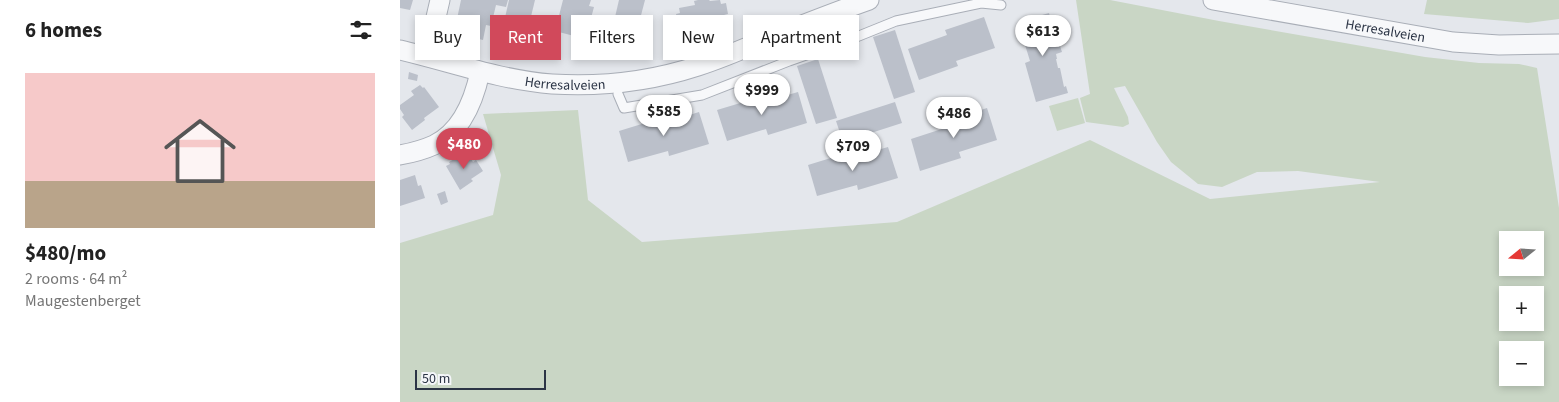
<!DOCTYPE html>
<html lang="en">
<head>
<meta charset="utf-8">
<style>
  body { margin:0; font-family:"Source Sans 3",sans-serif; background:#f6f6f6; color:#222; height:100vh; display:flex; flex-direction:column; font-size:19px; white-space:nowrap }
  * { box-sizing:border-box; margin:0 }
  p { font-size:16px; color:#767676 }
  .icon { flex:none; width:28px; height:28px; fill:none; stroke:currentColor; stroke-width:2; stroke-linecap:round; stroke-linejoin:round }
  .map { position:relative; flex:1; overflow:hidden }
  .side { display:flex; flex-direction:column; background:#fff; width:400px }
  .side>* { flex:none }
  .banner { position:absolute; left:15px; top:15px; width:475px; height:45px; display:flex; gap:10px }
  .needle { width:32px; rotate:252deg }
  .controls { position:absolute; left:1099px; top:231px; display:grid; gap:10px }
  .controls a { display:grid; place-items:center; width:45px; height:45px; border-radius:0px; background:#fff; box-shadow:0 2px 8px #0003; font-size:25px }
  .scale { position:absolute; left:15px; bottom:12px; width:131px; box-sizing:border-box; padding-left:5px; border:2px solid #2b3445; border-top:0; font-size:14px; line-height:18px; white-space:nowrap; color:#2b3445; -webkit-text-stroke:4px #f4f6f9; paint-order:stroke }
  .price { position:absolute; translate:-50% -42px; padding:0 11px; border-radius:18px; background:#fff; color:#222; font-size:16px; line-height:32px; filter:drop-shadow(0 1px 2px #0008) }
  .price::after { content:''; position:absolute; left:50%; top:30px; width:15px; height:11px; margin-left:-8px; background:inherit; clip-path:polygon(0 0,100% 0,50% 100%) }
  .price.active { background:#d1495b; color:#fff }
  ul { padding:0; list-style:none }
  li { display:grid; align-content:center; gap:10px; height:265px; padding:0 25px }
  li span { display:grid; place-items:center; height:155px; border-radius:0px; color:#555 }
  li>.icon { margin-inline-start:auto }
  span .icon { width:90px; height:90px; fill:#fffc; stroke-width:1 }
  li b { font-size:21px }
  h2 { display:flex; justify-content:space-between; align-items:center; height:60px; padding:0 25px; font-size:21px }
  .pill { padding:0 18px; border-radius:0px; background:#fff; box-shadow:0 2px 8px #0003; font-size:18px; line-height:45px }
  .pill.active { background:#d1495b; color:#fff }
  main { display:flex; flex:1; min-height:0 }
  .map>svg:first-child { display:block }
</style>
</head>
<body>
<main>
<section class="side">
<h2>6 homes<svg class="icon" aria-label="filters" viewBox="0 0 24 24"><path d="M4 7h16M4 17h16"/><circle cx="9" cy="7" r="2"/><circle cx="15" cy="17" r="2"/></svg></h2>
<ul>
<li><span style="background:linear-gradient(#f6c9c9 70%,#b9a48a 0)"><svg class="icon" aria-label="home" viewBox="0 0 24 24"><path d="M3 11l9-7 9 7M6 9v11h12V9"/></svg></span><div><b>$480/mo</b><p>2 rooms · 64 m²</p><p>Maugestenberget</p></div></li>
</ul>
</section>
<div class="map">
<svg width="1159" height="402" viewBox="0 0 1159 402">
  <rect width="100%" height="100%" fill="#e4e7ec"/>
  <!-- green -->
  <g fill="#c9d6c5" fill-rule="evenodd">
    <path d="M676,0h34l109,21 206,36 54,6 40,1 18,4 22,140v194h-1159v-159l93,-28 8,-40 -18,-61 95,-4 10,90 54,42 255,-20 193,-82 120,59 170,-17 -82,-11 -41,1 -35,15 -24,-3 -27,-22 -14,-20 -32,-56 -11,2 14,29 1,7 -6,3 -37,-5 -6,-24 10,-4zM1108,240h27v28h-27zM1108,295h27v27h-27zM1108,350h27v28h-27z"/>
    <polygon points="1027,0 1159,0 1159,19 1128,23 1024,14"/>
    <polygon points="678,98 685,123 657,131 649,106"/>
  </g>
  <!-- building -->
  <g fill="#bbc0ca">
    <polygon points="0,0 13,0 10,10 0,8"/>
    <polygon points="61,0 108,0 106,7 96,5 91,26 86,25 83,40 54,33"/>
    <polygon points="109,0 135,0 126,37 102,31"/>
    <polygon points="163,0 191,0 189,6 194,7 187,33 180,31 178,37 155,31"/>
    <polygon points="219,0 245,0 239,23 215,17"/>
    <polygon points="298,0 309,0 310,1 320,0 321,4 326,3 328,14 324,15 325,23 284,32 283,24 278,25 276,14 280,13 279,8 295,5 294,1"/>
    <polygon points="649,13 653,28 654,28 658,38 655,39 658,47 660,46 662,52 656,54 657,59 656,59 658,68 660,68 664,87 666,86 668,93 636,102 625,63 630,61 618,22"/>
    <polygon points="584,17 595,48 556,61 558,66 519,80 508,49 547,35 545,30"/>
    <polygon points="495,30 515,92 494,99 473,37"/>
    <polygon points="418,59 437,118 416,124 397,66"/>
    <polygon points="9,72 18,75 17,81 8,79"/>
    <polygon points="20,85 23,88 24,87 39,107 24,118 25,120 12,130 2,117 4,115 0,109 0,105 14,95 11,91"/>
    <polygon points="398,92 407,123 368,135 366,129 327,141 317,110 357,98 359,103"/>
    <polygon points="495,102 502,123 443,142 436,121"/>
    <polygon points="587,108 597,140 559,152 561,158 520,171 511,139 548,127 546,121"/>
    <polygon points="299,112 309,144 269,156 268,151 228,162 219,131 258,119 260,124"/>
    <polygon points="488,147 498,178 458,190 457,185 417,196 408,165 447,153 449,158"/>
    <polygon points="67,152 73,162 76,160 83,171 71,179 73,181 60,190 46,166 50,164 49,162"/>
    <polygon points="15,175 18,186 21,185 25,198 0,206 0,180"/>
    <polygon points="45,191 48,202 41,205 37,194"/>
  </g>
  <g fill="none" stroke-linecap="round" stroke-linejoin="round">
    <defs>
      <g id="service">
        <polyline points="449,40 496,21 581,3 601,5"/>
        <polyline points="218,94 224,108 302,95 389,61 449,40 439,11"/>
      </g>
      <g id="minor">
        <path id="s1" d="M813,0l240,42 46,3 60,-1"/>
        <path id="s2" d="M0,50c51,12 100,30 152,34 49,3 100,-3 146,-18 25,-8 48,-18 71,-28 33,-13 66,-26 100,-38"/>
        <polyline points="27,56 40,0"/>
        <path d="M0,155c11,-2 23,-5 34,-10 27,-13 40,-45 46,-73"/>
      </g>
    </defs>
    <!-- service casing -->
    <use href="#service" stroke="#a9aeb7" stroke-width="11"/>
    <!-- minor casing -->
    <use href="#minor" stroke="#a9aeb7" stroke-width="21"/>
    <!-- service -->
    <use href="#service" stroke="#f7f8fa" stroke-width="9"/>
    <!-- minor -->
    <use href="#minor" stroke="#f7f8fa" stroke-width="19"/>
  </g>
  <g text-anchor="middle" stroke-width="4.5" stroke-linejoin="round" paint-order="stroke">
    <!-- street labels -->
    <g font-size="14" fill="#2b3445" stroke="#f4f6f9">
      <text dy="5" stroke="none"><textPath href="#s1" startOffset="175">Herresalveien</textPath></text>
      <text dy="5" stroke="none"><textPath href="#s2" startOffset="169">Herresalveien</textPath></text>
    </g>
  </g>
</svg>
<div class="controls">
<a><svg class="needle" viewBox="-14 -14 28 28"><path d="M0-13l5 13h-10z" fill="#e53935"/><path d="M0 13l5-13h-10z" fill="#767676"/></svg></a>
<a>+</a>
<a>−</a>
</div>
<div class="scale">50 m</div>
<b class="price" style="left:643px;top:57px">$613</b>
<b class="price" style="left:362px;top:116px">$999</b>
<b class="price" style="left:264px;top:137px">$585</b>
<b class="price" style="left:554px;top:139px">$486</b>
<b class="price active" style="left:64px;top:170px">$480</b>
<b class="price" style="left:453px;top:172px">$709</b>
<div class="banner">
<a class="pill">Buy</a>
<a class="pill active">Rent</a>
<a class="pill">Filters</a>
<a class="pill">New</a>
<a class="pill">Apartment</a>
</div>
</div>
</main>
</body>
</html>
